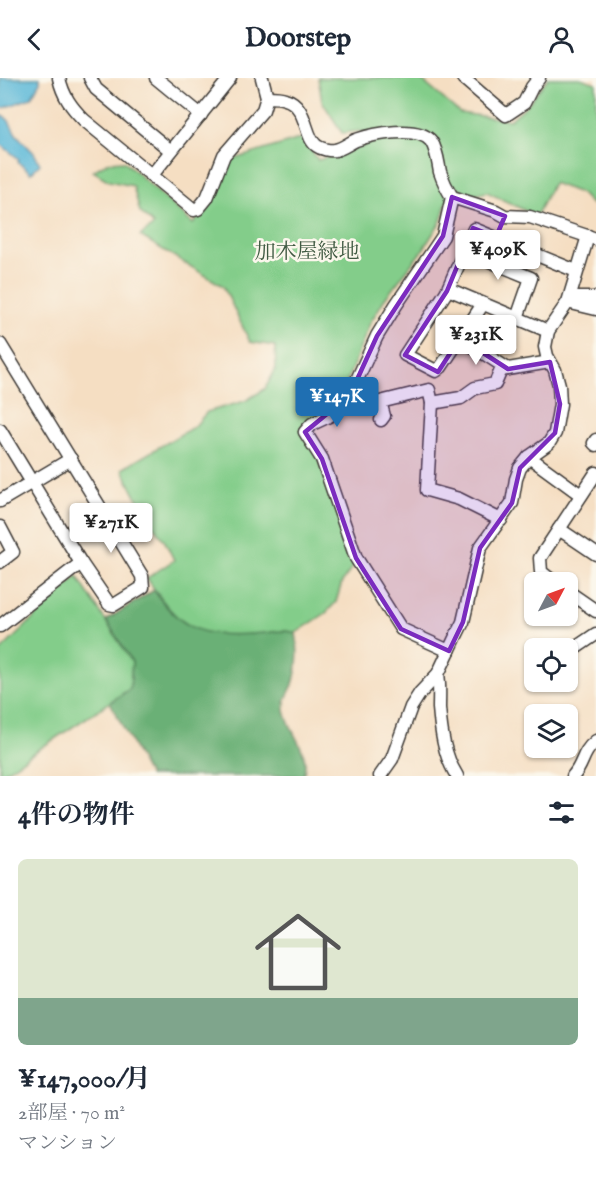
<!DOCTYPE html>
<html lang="ja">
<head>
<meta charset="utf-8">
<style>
  body { margin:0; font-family:"IM FELL English","Noto Serif JP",serif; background:#f6f6f7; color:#1f2937; height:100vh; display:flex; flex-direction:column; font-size:22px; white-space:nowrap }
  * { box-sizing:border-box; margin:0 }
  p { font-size:20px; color:#747a83 }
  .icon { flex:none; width:33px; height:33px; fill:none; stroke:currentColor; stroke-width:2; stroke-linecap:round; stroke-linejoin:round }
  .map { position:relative; height:698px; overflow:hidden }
  .sheet { display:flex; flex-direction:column; background:#fff; flex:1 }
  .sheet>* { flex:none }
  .needle { width:39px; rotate:49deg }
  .tools { position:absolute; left:524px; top:494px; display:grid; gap:12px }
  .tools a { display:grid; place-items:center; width:54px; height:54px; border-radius:9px; background:#fff; box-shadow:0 2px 4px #0004; font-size:30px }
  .price { position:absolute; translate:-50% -51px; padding:0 14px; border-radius:6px; background:#fff; color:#222; font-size:20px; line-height:39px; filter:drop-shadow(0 2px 3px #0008) }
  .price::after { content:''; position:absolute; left:50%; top:36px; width:18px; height:14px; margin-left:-9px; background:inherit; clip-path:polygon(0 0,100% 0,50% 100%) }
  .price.current { background:#1f6fb2; color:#fff }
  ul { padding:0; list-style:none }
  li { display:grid; align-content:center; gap:12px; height:318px; padding:0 18px }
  li span { display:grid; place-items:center; height:186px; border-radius:9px; color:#555 }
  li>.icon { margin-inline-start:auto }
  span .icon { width:108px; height:108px; fill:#fffc; stroke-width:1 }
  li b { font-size:26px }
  h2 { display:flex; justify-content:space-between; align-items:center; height:72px; padding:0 18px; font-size:26px }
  header { display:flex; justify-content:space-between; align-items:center; height:78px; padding:0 18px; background:#fff; font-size:27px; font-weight:800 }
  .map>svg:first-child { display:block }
</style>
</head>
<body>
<header><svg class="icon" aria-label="back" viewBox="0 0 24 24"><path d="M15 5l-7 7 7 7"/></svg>Doorstep<svg class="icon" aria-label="person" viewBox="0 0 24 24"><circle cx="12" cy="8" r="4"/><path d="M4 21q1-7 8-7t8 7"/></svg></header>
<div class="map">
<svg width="596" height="698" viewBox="0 0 596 698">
  <rect width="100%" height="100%" fill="#fbf7ec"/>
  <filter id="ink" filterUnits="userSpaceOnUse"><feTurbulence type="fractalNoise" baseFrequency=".0167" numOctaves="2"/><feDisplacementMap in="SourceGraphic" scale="12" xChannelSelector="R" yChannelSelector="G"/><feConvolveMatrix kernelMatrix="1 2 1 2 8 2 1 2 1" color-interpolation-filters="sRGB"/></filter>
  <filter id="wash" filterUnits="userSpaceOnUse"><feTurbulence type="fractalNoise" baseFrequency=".008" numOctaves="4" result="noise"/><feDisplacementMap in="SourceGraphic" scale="24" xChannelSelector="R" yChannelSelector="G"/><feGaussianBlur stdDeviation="1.35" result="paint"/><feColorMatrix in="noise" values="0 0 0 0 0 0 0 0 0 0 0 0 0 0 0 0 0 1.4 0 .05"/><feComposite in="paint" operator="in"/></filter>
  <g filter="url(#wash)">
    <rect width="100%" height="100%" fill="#f5dec2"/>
    <!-- green -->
    <g fill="#83cd8a" stroke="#507453" stroke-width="1.5">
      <path d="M318,0h101l41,35 50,7 17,-15 21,-27h32l16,5v116l-4,6 -12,-12 -27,-10 -17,33 -49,-24 -16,4 -15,-9 -10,16 -5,18 -17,27 -40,52 -14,23 -23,58 -8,24 -11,-3 -17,37 46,122 -15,21 -6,20 -10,11 -30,20c-12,-4 -24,0 -37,1 -18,1 -54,4 -69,-6 -18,-13 -32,-32 -43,-50l27,-18 -10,-20 -17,-22 -25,-49 73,-43 12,-14 38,-11 20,-12 11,-21 -1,-22 -25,-4 -27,-56 -83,-50 14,-11 -14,-13 -7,-26 -24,-5 -16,-10 15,-9 16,-1 69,63 20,-24 15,-39 75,-23 15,22 46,-14 -3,-15 -19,2 -20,-32z"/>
      <polygon points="77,498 132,584 130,611 0,697 0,573"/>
    </g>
    <!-- forest -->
    <path fill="#6ab076" stroke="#436649" stroke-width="1.5" d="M154,512c31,47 58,47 110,43 12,-1 20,-4 32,0 3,16 2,36 -3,51 -3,9 -10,16 -8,26 4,24 27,42 18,66h-154l-39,-74 20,-13 2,-27 -26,-42z"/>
    <!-- water -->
    <g fill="#5ab8d8" stroke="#3b6a7a" stroke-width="1.5">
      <polygon points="0,0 40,0 40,4 31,20 4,30 0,29"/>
      <polygon points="0,37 5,39 9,43 16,56 34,75 40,86 31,95 18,84 19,81 0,66"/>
    </g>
  </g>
  <g filter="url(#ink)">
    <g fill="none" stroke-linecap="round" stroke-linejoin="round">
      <defs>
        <g id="minor">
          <path d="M59,0c4,18 12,29 25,42l110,90 4,-1 9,-11 17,-43 39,-45 4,-13 -5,-19"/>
          <polyline points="90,0 96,11 171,73"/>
          <polyline points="156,0 201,37"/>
          <polyline points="463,0 506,37 524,25 532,9 539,0"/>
          <path d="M267,19c5,0 13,0 18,2 23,6 19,39 32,47 4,3 13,5 18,4 7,-1 14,-7 21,-10 17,-6 62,-15 75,1 6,9 7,21 9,31 3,9 7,17 12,25l44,14 9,5 25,1 66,22"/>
          <polyline points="152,97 230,0"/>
          <polyline points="463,172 531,200 517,240"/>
          <polyline points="448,211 548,253"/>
          <polyline points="568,224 574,220 596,220"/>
          <polyline points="571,225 596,231"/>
          <polyline points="483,226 441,289 436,293 405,277 447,213 474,151 576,193"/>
          <polyline points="460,260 508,291"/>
          <polyline points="0,266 142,498 143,509 114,527 109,526 81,485 0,352"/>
          <polyline points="432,325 461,320 475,310 495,306 501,292 550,284"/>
          <polyline points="381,342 384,338 380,324 429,312 432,325 427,412 459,421 501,442"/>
          <polyline points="596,362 594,365 596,367"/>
          <polyline points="529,379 581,417"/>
          <polyline points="0,423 71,381"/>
          <polyline points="0,449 13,474 0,484"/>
          <polyline points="559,451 596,476"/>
          <polyline points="554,504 541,494 540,480 596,395"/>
          <polyline points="567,513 596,533"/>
          <polyline points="0,548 81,485"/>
          <polyline points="449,573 401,551 356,480 322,381 305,354 312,346 329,338 350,317 377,258 396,227 443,158 452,119"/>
          <polyline points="568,575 596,556"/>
          <path d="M438,596c2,12 1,22 1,34 2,23 5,48 18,68"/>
          <polyline points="380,698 392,681 411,629 420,615 438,596 456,558 463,544 480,470 512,425 516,401 520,390 529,379 549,365 555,355 560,326 559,307 555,292 547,278 545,269 548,253 568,224 588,158"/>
          <path d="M573,698c11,-12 8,-23 23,-35"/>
        </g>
      </defs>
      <!-- minor casing -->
      <use href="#minor" stroke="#3d3935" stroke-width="15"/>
      <!-- minor -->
      <use href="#minor" stroke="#fff" stroke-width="12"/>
    </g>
  </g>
  <!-- marked area -->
  <path fill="#7b2cbf" fill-opacity="0.2" stroke="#7b2cbf" stroke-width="4.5" stroke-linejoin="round" d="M452,119l53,19 -9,21 -23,-9 -26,63 -42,64 33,17 22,-34 48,31 42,-7 10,42 -5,29 -35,35 -8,35 -32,45 -17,74 -14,29 -48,-22 -45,-71 -34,-99 -17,-27 45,-37 27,-59 66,-100z"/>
  <g text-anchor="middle" stroke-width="5" stroke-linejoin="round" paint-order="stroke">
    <!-- park labels -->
    <g font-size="21" fill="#405a42" stroke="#fbf7ec">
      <text x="307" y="180">加木屋緑地</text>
    </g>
  </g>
</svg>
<div class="tools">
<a><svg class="needle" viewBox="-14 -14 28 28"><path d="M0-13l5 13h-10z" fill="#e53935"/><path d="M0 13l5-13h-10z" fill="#747a83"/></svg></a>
<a><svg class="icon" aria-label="locate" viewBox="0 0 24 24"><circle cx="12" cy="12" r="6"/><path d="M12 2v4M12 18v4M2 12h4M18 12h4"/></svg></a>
<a><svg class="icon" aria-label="layers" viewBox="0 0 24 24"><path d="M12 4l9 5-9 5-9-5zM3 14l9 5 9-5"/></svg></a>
</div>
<b class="price" style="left:498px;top:203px">¥409K</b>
<b class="price" style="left:476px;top:288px">¥231K</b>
<b class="price current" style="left:337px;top:350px">¥147K</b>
<b class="price" style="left:111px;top:476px">¥271K</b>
</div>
<section class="sheet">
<h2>4件の物件<svg class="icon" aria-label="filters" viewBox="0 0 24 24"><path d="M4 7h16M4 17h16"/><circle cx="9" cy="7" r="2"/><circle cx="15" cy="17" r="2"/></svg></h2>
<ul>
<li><span style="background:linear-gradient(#dfe7d0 75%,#7fa58c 0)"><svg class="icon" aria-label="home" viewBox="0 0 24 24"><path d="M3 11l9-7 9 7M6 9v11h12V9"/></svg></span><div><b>¥147,000/月</b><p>2部屋 · 70 m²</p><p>マンション</p></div></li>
</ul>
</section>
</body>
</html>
